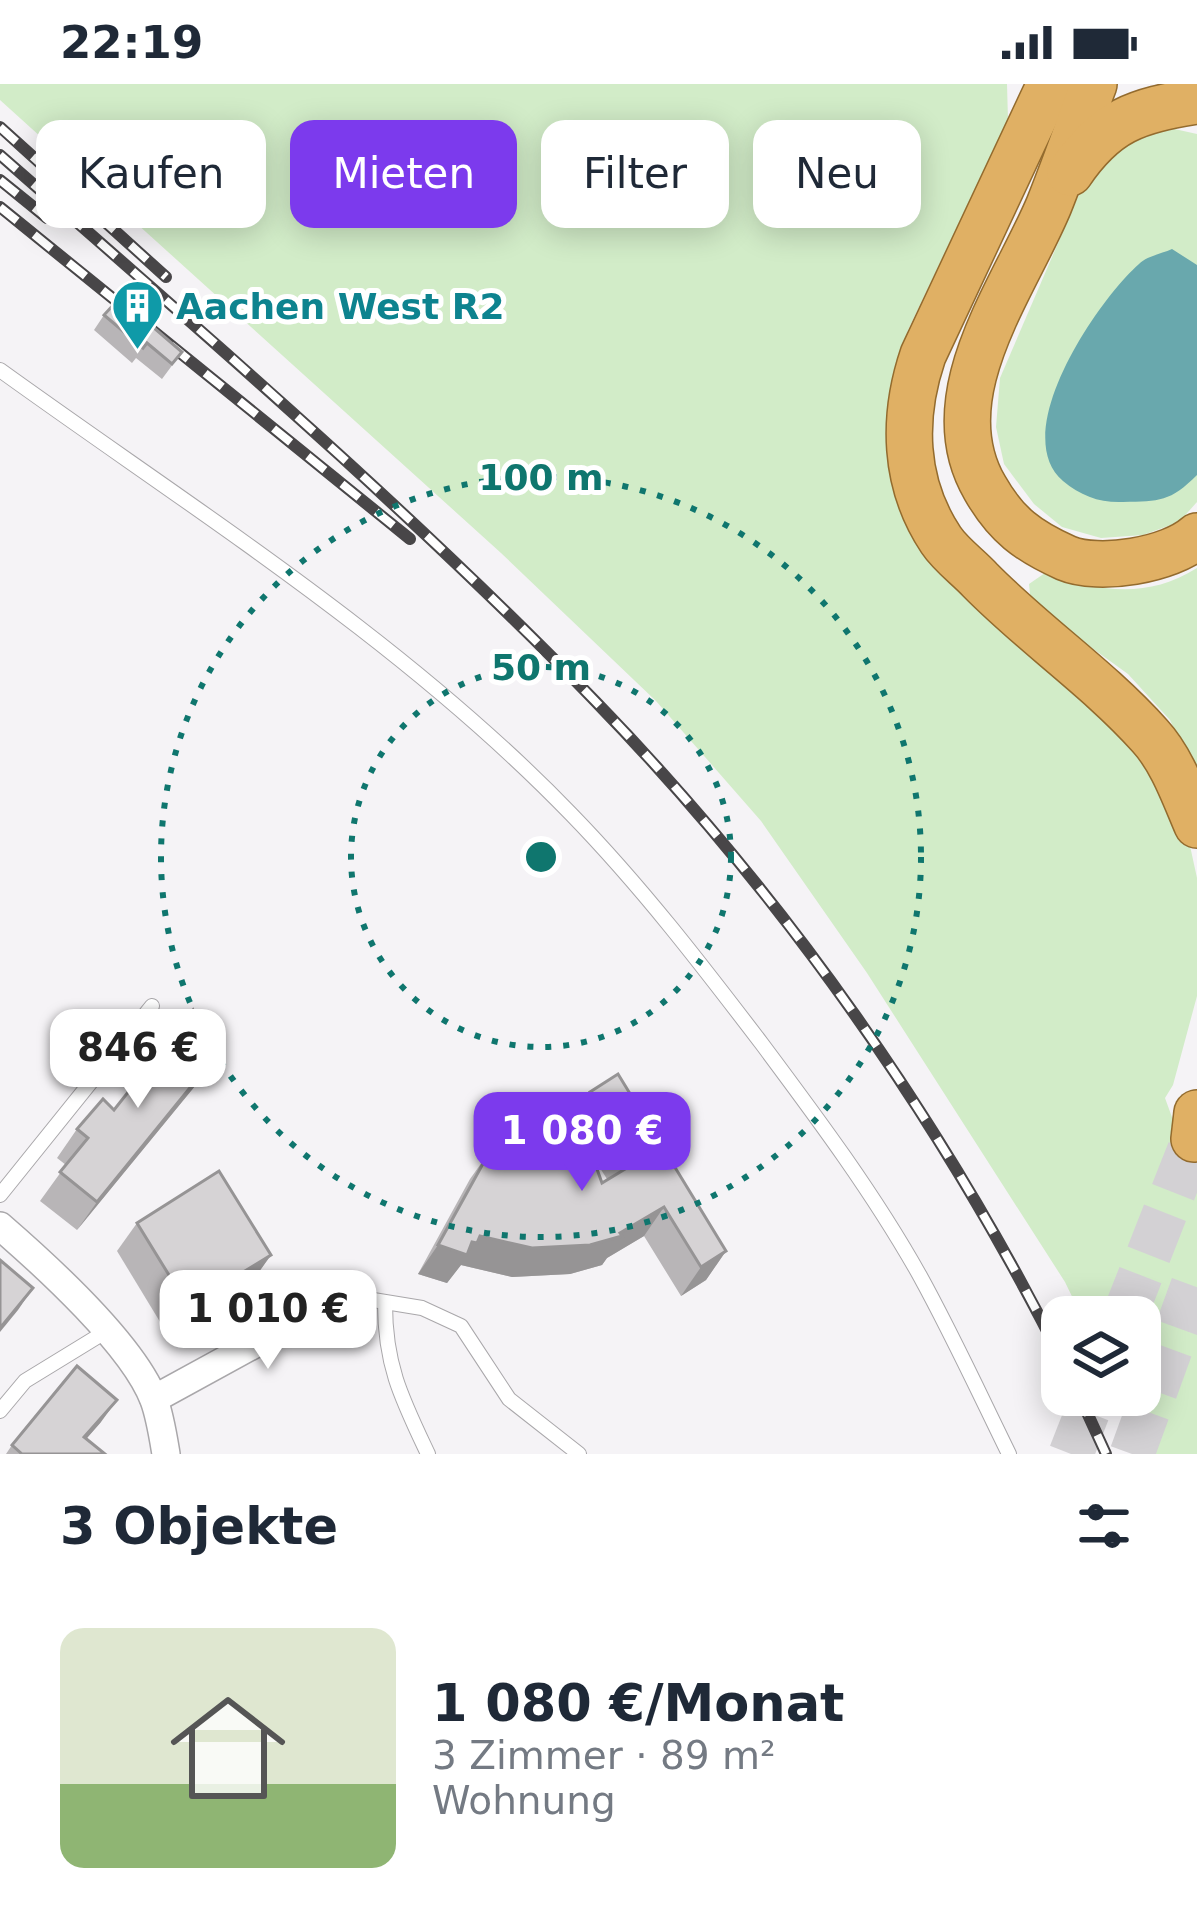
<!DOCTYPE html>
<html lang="de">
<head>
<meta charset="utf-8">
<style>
  body { margin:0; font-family:"DejaVu Sans",sans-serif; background:#f2f2f3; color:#1f2937; height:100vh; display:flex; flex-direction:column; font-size:45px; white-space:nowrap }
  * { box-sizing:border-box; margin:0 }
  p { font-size:39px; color:#747a83 }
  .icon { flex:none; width:66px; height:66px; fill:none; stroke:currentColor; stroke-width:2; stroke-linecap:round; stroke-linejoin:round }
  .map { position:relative; height:1370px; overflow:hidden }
  .details { display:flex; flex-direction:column; background:#fff; flex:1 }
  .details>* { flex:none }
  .guide { position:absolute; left:36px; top:36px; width:1125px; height:108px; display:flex; gap:24px }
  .buttons { position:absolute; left:1041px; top:1212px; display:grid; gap:24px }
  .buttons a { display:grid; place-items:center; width:120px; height:120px; border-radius:24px; background:#fff; box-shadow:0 6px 30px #0003; font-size:60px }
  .price { position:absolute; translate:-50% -102px; padding:0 27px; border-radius:24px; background:#fff; color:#222; font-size:39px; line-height:78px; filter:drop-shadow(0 3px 6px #0008) }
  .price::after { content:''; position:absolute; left:50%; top:72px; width:36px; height:27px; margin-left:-18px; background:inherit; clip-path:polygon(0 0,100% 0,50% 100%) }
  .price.selected { background:#7c3aed; color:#fff }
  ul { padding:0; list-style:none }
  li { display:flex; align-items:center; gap:36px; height:300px; padding:0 60px }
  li+li { border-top:3px solid #e0e1e3 }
  li span { display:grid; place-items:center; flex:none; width:336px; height:240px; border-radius:24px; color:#555 }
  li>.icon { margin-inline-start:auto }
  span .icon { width:144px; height:144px; fill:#fffc; stroke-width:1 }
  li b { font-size:51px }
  h2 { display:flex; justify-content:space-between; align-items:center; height:144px; padding:0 60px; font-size:51px }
  .pill { padding:0 42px; border-radius:24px; background:#fff; box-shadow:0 6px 30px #0003; font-size:42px; line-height:108px }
  .pill.selected { background:#7c3aed; color:#fff }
  .status { display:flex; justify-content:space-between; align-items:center; height:84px; padding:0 60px; background:#fff; direction:ltr }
  .status svg { height:33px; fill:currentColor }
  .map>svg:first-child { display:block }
</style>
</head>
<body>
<div class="status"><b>22:19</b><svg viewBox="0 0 49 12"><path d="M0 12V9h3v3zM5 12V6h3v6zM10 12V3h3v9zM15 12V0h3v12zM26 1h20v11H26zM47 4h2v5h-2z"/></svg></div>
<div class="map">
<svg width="1197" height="1370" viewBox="0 0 1197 1370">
  <rect width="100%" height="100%" fill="#f5f3f6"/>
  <!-- green -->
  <g fill="#d2ecc8">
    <polygon points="0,0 1007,0 1008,36 908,246 895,294 899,396 1145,676 1187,748 1197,794 1197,912 1173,1001 1165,1014 1197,1102 1197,1370 1144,1370 1117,1311 1140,1311 1140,1233 1082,1233 1065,1198 867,889 761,737 656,617 501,469 0,16"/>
    <polygon points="1170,44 1197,50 1197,418 1179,438 1143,451 1101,454 1062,443 1034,420 1004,380 996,343 1000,294 1083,101 1126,52"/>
    <path d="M1197,484v210l-27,-58 -42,-46 -97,-70 -2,-20 16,-11c53,18 101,27 152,-5z"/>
  </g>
  <!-- water -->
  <path fill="#69a8ad" d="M1172,165l25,16v210c-27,27 -37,26 -74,27 -23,1 -42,-6 -60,-21 -56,-48 35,-181 76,-217 8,-8 22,-10 33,-15z"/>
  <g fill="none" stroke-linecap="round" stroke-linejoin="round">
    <!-- trunk-tunnel -->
    <g stroke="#d3d1d4" stroke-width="45" stroke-dasharray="45 22" stroke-linecap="butt">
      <polyline points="1124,1233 1194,1055"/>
      <polyline points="1071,1370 1094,1311"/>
      <polyline points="1132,1370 1197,1191"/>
    </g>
    <defs>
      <g id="service">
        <path d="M0,286c194,140 404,271 571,444 70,72 130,150 191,230 56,75 112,150 158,232 32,58 60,119 89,178"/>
        <polyline points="0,1111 152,922"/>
        <polyline points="361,1214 422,1224 461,1242 509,1315 579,1370"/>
        <path d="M385,1220c0,62 17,95 43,150"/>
        <polyline points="0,1327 25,1297 105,1248"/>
      </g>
      <g id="minor">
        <path d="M0,1142c45,39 133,119 154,174 6,16 9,36 12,54"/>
        <polyline points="154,1315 293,1239 361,1214"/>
      </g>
      <g id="trunk">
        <path d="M1050,0l-127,271c-21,62 -20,128 18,185 10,15 27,27 39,40 54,55 118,98 170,156 22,24 34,59 47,89"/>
        <path d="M1094,0c-15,40 -29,81 -45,121 -35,84 -118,191 -64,283 21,37 43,53 81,70 33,14 104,2 131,-22"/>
        <path d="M1070,89c36,-53 66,-62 127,-72"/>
        <polyline points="1194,1055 1197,1029"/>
      </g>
    </defs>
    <!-- service casing -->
    <use href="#service" stroke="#a9a7aa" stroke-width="16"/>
    <!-- minor casing -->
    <use href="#minor" stroke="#a9a7aa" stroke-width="30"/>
    <!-- trunk casing -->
    <use href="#trunk" stroke="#936b2e" stroke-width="48"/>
    <!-- service -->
    <use href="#service" stroke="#fff" stroke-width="14"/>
    <!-- minor -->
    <use href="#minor" stroke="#fff" stroke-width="27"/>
    <!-- trunk -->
    <use href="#trunk" stroke="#e0b064" stroke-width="45"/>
    <defs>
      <g id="rail">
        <polyline points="0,43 166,193"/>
        <path d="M0,71c203,178 408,353 596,547 188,194 345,418 466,658"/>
        <polyline points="0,96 47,134"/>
        <polyline points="0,123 410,455"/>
        <polyline points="1079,1311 1106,1370"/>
      </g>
    </defs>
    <!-- rail casing -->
    <use href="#rail" stroke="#484648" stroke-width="12"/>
    <!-- rail -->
    <use href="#rail" stroke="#fff" stroke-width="8" stroke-dasharray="22" stroke-linecap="butt"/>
  </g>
  <!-- wall -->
  <g fill="#b8b5b7">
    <polygon points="104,231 149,248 182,268 162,295 136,274 132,279 94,246"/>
    <polygon points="195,1002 77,1146 40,1117 66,1081 57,1074 77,1045 114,1026"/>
    <polygon points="590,1008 726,1167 706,1196 681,1212 644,1152 607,1174 602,1181 570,1190 512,1193 461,1181 447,1199 418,1190 470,1095 490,1067 521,1078 602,1099 607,1095 570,1037"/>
    <polygon points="137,1139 271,1171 251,1199 168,1251 117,1167"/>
    <polygon points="101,1338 86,1355 105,1370 6,1370 12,1361"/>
  </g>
  <!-- shaded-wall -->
  <g fill="#969495">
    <polygon points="215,973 195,1002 77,1146 97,1118"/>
    <polygon points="664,1123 644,1152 607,1174 602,1181 570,1190 512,1193 461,1181 447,1199 418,1190 438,1161 472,1158 480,1152 620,1149"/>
    <polygon points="726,1167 706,1196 681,1212 701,1183"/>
    <polygon points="271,1171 251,1199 168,1251 188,1222"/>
    <polygon points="33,1204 18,1226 0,1248 0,1244"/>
    <polygon points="117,1316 101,1338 73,1370 84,1353"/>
  </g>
  <!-- building -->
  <g fill="#d6d3d5" stroke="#969495" stroke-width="3">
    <polygon points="115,219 149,248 153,243 182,268 172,280 147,259 143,264 104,231"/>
    <polygon points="193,926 215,973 97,1118 60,1088 88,1054 77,1045 103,1015 114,1026"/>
    <polygon points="618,990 726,1167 701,1183 664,1123 620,1149 622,1152 590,1161 532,1164 480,1152 477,1159 472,1158 467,1171 438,1161 490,1067 521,1078 553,1082 593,1074 602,1099 635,1079 590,1008"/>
    <polygon points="219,1087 271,1171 188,1222 137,1139"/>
    <polygon points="0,1176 33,1204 0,1244"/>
    <polygon points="77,1282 117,1316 84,1353 105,1370 22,1370 12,1361"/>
  </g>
  <!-- distance rings -->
  <g fill="none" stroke="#0f766e" stroke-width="6" stroke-dasharray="6 12">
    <circle cx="541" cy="773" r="190"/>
    <circle cx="541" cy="773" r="380"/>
  </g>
  <!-- icons -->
  <defs>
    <symbol id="building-pin" viewBox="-11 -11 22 30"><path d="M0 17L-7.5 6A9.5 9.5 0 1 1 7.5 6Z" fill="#0f9aa8" stroke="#fff"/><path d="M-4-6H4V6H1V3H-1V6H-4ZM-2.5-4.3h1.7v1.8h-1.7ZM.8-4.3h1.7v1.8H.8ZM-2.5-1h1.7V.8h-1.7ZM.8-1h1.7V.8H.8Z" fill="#fff"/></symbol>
  </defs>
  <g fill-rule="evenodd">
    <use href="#building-pin" x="108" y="192" width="59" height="81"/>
  </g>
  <g text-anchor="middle" stroke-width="10" stroke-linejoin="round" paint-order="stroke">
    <!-- culture labels -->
    <g font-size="36" font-weight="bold" fill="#0d838f" stroke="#fff" text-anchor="start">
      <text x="176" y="235">Aachen West R2</text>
    </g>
  </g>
  <circle cx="541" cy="773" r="18" fill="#0f766e" stroke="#fff" stroke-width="6"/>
  <g font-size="36" text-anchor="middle" font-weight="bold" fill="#0f766e" stroke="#fff" stroke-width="10" stroke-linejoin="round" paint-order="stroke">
    <text x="541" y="406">100 m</text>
    <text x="541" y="596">50 m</text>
  </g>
</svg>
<div class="buttons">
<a><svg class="icon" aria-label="layers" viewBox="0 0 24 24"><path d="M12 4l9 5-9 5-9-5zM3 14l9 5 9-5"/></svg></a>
</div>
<b class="price" style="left:138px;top:1027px">846 €</b>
<b class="price selected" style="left:582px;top:1110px">1 080 €</b>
<b class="price" style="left:268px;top:1288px">1 010 €</b>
<div class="guide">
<a class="pill">Kaufen</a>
<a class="pill selected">Mieten</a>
<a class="pill">Filter</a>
<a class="pill">Neu</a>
</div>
</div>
<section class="details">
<h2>3 Objekte<svg class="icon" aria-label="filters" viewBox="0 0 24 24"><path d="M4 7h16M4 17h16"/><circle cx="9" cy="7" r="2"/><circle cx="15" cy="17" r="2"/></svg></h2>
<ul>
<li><span style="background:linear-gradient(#dfe7d0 65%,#8fb573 0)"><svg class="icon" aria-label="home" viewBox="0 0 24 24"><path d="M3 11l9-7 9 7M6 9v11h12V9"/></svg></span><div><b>1 080 €/Monat</b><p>3 Zimmer · 89 m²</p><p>Wohnung</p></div></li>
</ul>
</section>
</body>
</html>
